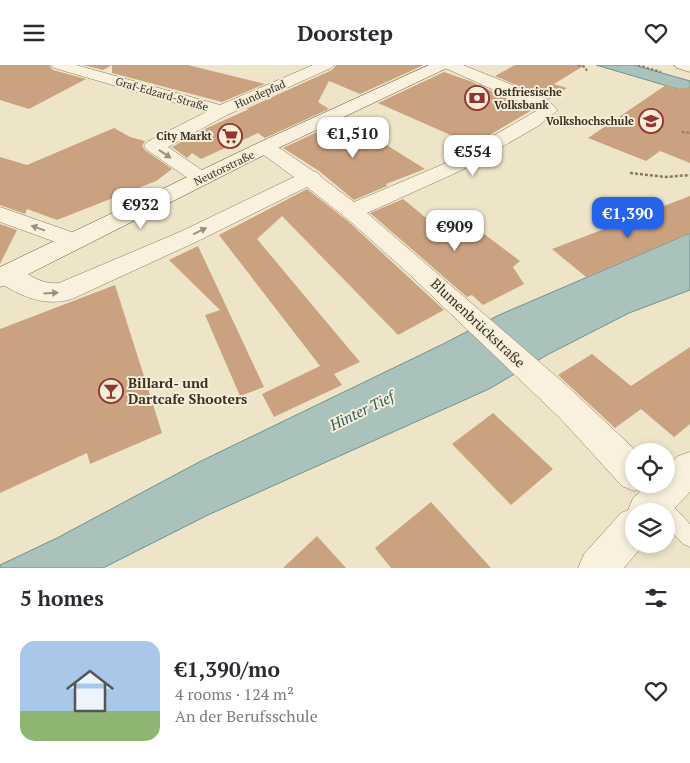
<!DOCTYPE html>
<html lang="en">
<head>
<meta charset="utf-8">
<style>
  body { margin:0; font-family:"PT Serif",serif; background:#f2f2f3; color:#2b2b33; height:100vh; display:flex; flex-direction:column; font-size:19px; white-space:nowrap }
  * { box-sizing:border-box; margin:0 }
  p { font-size:16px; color:#7c7c81 }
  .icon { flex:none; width:28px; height:28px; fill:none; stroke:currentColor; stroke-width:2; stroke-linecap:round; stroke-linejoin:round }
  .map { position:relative; height:503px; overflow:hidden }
  .side { display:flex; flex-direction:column; background:#fff; flex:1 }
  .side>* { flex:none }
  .fabs { position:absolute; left:625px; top:378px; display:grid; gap:10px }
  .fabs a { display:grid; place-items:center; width:50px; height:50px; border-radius:50%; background:#fff; box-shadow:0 2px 8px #0003; font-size:25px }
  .price { position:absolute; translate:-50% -42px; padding:0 11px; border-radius:10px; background:#fff; color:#222; font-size:16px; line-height:32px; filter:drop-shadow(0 1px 2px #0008) }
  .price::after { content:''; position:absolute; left:50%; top:30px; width:15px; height:11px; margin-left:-8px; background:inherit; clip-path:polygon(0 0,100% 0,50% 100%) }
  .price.active { background:#2563eb; color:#fff }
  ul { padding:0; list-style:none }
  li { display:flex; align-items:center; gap:15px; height:125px; padding:0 20px }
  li+li { border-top:1px solid #e1e1e2 }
  li span { display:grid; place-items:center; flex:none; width:140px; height:100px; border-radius:15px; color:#555 }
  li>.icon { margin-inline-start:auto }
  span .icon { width:60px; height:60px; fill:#fffc; stroke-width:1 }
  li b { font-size:21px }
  h2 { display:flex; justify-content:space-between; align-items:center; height:60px; padding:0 20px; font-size:21px }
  header { display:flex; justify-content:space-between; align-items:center; height:65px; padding:0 20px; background:#fff; font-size:22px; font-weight:700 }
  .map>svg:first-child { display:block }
</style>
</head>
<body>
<header><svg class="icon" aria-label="menu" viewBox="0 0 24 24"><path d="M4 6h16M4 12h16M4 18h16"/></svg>Doorstep<svg class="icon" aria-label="heart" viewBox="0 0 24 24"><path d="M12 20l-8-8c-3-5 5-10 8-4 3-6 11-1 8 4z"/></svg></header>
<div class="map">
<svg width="690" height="503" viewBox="0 0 690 503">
  <rect width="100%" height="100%" fill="#eee5c9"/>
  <!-- water -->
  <g fill="#aac2bc" stroke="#70918a">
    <polygon points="596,0 634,0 690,16 690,23 681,25"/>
    <polygon points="690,168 690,225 629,248 547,290 489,324 208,450 103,503 0,503 0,500 57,473 201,396 443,279 499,250"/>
  </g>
  <!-- building -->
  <g fill="#cba280">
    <polygon points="0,0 49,0 53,5 86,14 29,44 0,35"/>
    <polygon points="83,0 188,0 265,19 222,37 112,8 112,0 103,5"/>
    <polygon points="336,0 424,0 360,29 329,16 318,37 329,44 265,73 258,68 201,94 192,88 187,93 172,82 207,63 249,44 246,44 332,5"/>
    <polygon points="515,0 585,0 554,19 567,23 550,34 495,11"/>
    <polygon points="444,7 470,16 532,45 473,80 378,38"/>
    <polygon points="666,20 678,24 690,22 690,98 660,86 646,96 588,73"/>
    <polygon points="345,54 425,104 386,119 387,121 354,135 319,106 283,83"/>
    <polygon points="114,63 130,72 145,76 142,81 146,86 172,104 156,116 57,155 27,144 25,149 0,140 0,92 27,100"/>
    <polygon points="307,124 350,158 444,245 398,270 282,151 257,174 360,297 334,309 342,320 274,352 262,329 320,301 219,170"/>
    <polygon points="690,131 690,168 586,212 552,184"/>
    <polygon points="403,134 436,161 456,152 468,161 471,159 520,196 513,202 524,219 483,240 472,230 467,232 370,148"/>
    <polygon points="0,159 17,165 0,199"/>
    <polygon points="198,181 264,322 240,331 205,250 220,245 169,195"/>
    <polygon points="115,220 162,368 90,399 87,388 0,428 0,264"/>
    <polygon points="690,282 690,359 674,372 641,344 615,363 558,310 592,289 631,321"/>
    <polygon points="493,348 553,404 511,440 452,379"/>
    <polygon points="431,437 491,503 391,503 375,483"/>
    <polygon points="317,471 346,503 283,503"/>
  </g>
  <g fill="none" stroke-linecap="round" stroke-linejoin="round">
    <defs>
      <polygon id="lane" points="666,439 673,441 690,459 690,482 683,479 666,461 666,446 657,446 659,441"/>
      <g id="street">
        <polygon points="51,0 76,0 220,40 313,0 334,0 331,3 227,50 168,82 209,110 212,114 209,118 202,120 195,118 147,85 144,81 147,77 206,47 54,3"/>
        <path d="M442,0h21l84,34 11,11 -20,16 -78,45 -93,42 198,171 66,62 5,5h-2v33h13v1l19,-1v-17l12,-11 12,-4v40l-24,25v-6h-32v33h10l-20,24h-46l6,-14 37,-41 7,-3 5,-12 13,-12 -12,5 -12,-5 -62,-68 -151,-144 -58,-52 -44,-35 -109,54 -126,58c-27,8 -49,-2 -72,-16v-15c20,-6 34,18 59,15l123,-52 112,-54 -36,-26 -3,-4 3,-4 7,-2 7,2 41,28 5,2 3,4 33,25 92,-39 92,-53 -93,-42z"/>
        <polygon points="0,142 83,171 87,176 83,181 75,184 0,157"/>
      </g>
      <g id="secondary">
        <polygon points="429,0 450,0 447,3 272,86 9,219 0,222 0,202 258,78"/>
        <polygon points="674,0 690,0 690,7 677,3"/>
      </g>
    </defs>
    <!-- lane casing -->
    <use href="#lane" stroke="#8a775e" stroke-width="1"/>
    <!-- street casing -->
    <use href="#street" stroke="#8a775e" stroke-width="1"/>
    <!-- secondary casing -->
    <use href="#secondary" stroke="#6c5941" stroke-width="1"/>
    <!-- path-far1 -->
    <g stroke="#8a775e" stroke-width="2" stroke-dasharray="2.5 2" stroke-linecap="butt">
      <polyline points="578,0 585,2 587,6"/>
      <polyline points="638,0 661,7"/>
      <polyline points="682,67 690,68"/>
    </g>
    <!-- path -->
    <polyline stroke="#8a775e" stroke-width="2.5" stroke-dasharray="3 2" stroke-linecap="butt" points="630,108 666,112 690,110"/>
    <!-- lane -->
    <use href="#lane" fill="#f9f1dd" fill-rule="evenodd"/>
    <!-- street -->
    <use href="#street" fill="#f9f1dd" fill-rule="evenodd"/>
    <!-- secondary -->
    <use href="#secondary" fill="#f9f1dd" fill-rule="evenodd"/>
  </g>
  <!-- one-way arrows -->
  <defs><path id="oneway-solid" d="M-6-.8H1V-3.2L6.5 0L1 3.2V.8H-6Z" transform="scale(1.25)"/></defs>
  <g fill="#9a907f">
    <use href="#oneway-solid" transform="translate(165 89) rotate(34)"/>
    <use href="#oneway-solid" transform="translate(38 163) rotate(-160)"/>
    <use href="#oneway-solid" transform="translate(200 166) rotate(-26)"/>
    <use href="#oneway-solid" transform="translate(51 228) rotate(-3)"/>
  </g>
  <!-- icons -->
  <defs>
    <symbol id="bank-ring" viewBox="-11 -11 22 22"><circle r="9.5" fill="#f5eed9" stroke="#98332f" stroke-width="1.5"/><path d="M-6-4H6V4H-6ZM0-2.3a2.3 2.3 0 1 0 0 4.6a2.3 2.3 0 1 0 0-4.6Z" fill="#98332f"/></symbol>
    <symbol id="university-ring" viewBox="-11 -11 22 22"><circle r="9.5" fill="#f5eed9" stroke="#98332f" stroke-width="1.5"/><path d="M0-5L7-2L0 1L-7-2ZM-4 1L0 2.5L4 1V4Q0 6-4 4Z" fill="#98332f"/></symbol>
    <symbol id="supermarket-ring" viewBox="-11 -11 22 22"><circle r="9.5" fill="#f5eed9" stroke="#98332f" stroke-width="1.5"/><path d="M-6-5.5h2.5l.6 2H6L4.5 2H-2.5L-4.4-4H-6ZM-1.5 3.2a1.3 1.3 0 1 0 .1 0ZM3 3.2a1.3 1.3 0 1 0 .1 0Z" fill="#98332f"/></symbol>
    <symbol id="bar-ring" viewBox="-11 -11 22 22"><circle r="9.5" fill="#f5eed9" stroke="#98332f" stroke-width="1.5"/><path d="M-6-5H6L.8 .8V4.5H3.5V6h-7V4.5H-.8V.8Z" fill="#98332f"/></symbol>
  </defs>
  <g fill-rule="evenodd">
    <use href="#bank-ring" x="463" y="19" width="28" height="28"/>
    <use href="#university-ring" x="637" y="42" width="28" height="28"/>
    <use href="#supermarket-ring" x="216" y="57" width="28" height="28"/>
    <use href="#bar-ring" x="97" y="312" width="28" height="28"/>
  </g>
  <g text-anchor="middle" stroke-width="4" stroke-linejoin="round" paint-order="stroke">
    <!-- far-poi labels -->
    <g font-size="11" font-weight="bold" fill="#3b2f21" stroke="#f5eed9" text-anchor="end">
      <text x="494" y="31" text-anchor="start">Ostfriesische<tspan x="494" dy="13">Volksbank</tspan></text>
      <text x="634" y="60">Volkshochschule</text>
      <text x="212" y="75">City Markt</text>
    </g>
    <!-- far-street labels -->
    <g font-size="11" fill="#3b2f21" stroke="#f5eed9">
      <text transform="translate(162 29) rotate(16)" y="4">Graf-Edzard-Straße</text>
      <text transform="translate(260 29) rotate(-24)" y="4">Hundepfad</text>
      <text transform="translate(224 103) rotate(-26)" y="4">Neutorstraße</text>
    </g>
    <!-- street labels -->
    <g font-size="14" fill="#3b2f21" stroke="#f5eed9">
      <text transform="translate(478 258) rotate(43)" y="5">Blumenbrückstraße</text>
    </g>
    <!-- poi labels -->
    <g font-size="14" font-weight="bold" fill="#3b2f21" stroke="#f5eed9" text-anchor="start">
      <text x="128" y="323">Billard- und<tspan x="128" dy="16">Dartcafe Shooters</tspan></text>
    </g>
    <!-- water labels -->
    <g font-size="15" font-style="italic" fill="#315a5a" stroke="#f5eed9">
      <text transform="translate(362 346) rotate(-26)" y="5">Hinter Tief</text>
    </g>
  </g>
</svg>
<div class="fabs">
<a><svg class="icon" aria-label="locate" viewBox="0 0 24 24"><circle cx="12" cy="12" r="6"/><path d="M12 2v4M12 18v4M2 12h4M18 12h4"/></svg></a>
<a><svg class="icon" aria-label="layers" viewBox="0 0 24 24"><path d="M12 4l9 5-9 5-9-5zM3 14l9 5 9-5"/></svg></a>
</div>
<b class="price" style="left:353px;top:94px">€1,510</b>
<b class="price" style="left:473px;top:112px">€554</b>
<b class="price" style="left:141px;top:165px">€932</b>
<b class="price active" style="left:628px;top:174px">€1,390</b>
<b class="price" style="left:455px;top:187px">€909</b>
</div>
<section class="side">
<h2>5 homes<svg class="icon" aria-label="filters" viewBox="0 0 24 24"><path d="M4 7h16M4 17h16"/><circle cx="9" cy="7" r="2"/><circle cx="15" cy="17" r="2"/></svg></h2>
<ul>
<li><span style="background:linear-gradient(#a9c7e8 70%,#8fb573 0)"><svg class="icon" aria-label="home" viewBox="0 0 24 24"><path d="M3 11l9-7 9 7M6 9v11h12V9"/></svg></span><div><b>€1,390/mo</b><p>4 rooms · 124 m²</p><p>An der Berufsschule</p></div><svg class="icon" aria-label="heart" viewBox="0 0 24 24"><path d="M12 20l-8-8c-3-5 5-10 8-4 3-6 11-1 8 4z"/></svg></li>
</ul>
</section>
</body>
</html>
